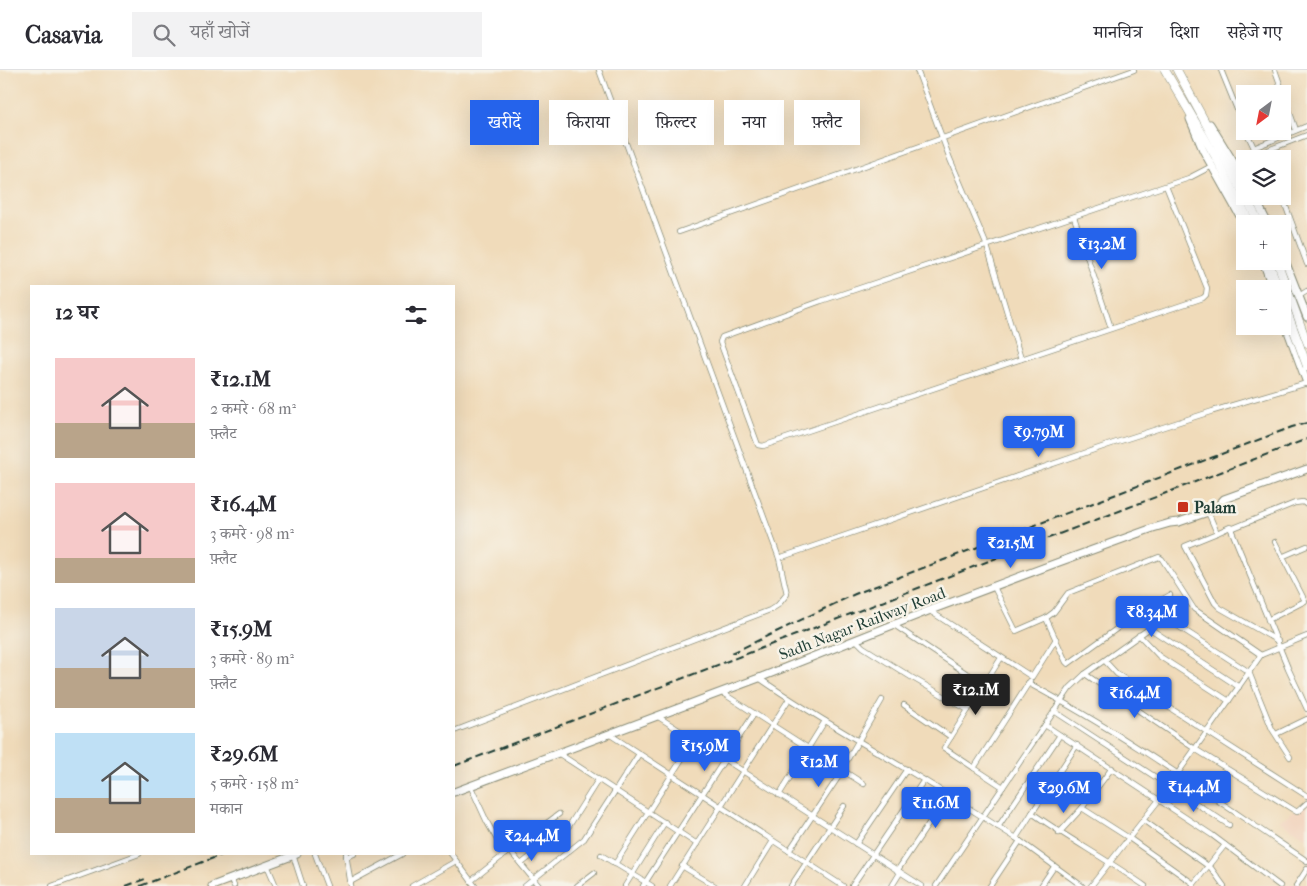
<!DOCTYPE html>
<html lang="hi">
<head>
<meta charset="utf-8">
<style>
  body { margin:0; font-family:"IM FELL French Canon","Noto Serif Devanagari",serif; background:#f2f2f3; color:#2b2b33; height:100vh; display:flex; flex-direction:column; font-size:19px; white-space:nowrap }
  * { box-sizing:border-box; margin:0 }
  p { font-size:16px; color:#7c7c81 }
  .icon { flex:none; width:28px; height:28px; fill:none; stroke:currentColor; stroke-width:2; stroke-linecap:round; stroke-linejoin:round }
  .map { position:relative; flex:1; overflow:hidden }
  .details { position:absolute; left:30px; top:215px; width:425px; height:570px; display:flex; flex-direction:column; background:#fff; border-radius:0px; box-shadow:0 5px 20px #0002 }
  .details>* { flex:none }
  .hud { position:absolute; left:470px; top:30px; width:475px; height:45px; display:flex; gap:10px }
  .needle { width:32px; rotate:212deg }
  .controls { position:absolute; left:1236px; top:15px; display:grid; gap:10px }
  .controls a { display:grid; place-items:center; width:55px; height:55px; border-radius:0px; background:#fff; box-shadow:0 5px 20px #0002; font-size:25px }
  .price { position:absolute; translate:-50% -42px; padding:0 11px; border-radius:5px; background:#2563eb; color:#fff; font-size:16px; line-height:32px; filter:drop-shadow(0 1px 2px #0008) }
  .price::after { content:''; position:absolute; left:50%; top:30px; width:15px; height:11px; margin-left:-8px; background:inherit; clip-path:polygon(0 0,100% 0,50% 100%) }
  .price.on { background:#222; color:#fff }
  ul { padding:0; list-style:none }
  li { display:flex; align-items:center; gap:15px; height:125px; padding:0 25px }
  li span { display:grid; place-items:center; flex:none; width:140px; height:100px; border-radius:0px; color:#555 }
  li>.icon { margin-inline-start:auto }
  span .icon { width:60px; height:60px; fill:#fffc; stroke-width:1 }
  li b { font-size:21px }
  h2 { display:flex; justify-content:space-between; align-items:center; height:60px; padding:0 25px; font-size:21px }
  .pill { padding:0 18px; border-radius:0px; background:#fff; box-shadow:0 5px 20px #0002; font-size:18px; line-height:45px }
  .pill.on { background:#2563eb; color:#fff }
  header { display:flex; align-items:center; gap:30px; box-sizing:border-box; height:70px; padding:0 25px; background:#fff; border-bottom:1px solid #e1e1e2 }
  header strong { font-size:24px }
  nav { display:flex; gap:28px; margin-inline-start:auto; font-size:18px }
  .search { width:350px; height:45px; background:#f2f2f3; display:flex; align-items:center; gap:12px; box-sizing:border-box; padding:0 18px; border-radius:0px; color:#7c7c81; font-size:19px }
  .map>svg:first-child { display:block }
</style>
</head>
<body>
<header>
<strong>Casavia</strong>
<div class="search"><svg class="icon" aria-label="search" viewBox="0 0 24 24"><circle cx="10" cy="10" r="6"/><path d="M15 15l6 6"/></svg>यहाँ खोजें</div>
<nav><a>मानचित्र</a><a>दिशा</a><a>सहेजे गए</a></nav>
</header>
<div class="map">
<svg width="1307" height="816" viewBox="0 0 1307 816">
  <rect width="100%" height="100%" fill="#f7f3e8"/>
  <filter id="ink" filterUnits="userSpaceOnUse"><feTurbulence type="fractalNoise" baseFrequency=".02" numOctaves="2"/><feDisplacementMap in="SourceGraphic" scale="10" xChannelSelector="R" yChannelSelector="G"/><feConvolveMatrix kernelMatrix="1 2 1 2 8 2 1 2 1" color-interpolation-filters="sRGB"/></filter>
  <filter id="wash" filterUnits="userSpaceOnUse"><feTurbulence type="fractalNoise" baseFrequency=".0096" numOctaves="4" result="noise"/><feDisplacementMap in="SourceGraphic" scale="20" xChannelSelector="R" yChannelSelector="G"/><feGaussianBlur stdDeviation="1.12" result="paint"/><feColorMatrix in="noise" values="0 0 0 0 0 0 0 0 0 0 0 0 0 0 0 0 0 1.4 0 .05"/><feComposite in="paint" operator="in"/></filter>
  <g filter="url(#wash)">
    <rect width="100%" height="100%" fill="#f0dbba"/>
    <!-- built -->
    <polygon fill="#f2d4be" points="1307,732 1307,768 1279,751"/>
  </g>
  <g filter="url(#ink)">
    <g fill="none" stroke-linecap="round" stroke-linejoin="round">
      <defs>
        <g id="street">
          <polyline points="917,0 950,89 987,176 1021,289"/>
          <polyline points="1221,0 1245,59"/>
          <polyline points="1275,0 1296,60"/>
          <polyline points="1307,56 1256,77 1252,82 1255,85 1258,84 1307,65"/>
          <polyline points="1246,61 1254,78"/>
          <polyline points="1266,81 1268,89"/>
          <polyline points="1166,116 1207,218 1206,225 1203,228 763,376 758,375 720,272 722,267 821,231 1189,108 1212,96"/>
          <polyline points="1282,126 1307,194"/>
          <polyline points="1074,147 1111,258"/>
          <polyline points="679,162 1134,0"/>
          <polyline points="1299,226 1307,221"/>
          <polyline points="1208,442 1217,463 1230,457 1231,459 1295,433 1303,432 1307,435"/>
          <polyline points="1231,459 1288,598 1307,639"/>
          <polyline points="1217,463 1185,476 1215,533 1220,538 1278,571"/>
          <polyline points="1284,486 1307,476"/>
          <polyline points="779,488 1114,373 1213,341 1307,313"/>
          <polyline points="994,517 1016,561 1046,548 1066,592 1068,594 1137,544 1170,525"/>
          <polyline points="930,541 1032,607 1056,569"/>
          <polyline points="1164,547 1249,602 1272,659 1290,687"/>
          <polyline points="1046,548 1054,542 1068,523 1159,487 1162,489 1194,539 1261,585"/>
          <polyline points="1268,550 1305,531 1275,472"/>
          <polyline points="894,555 984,615"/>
          <polyline points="1149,558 1239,617"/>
          <polyline points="1139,565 1159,586 1229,631"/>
          <polyline points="856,570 863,577 911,607 968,640"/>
          <polyline points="1105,591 1117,604 1307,726"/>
          <polyline points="1085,604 1195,679 1297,742 1307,733"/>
          <path d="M759,608c61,43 126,77 189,117"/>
          <path d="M1028,613c98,52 188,117 279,178"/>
          <polyline points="721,622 864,714"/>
          <polyline points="904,635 951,667"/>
          <polyline points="1054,641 1229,755"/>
          <polyline points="657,646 922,816"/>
          <polyline points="1045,655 1212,765 1280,816"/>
          <polyline points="454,661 770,540 778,535 787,524 779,488 599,0"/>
          <polyline points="609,664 843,816"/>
          <polyline points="1276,664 1307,649"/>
          <path d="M1077,675l-45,68c37,26 76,47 113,73"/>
          <polyline points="558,683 697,774"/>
          <polyline points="974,698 944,678 1001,588"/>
          <polyline points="1112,698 1082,738 1129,768 1194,814"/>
          <polyline points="842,699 882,630"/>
          <polyline points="470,715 487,752 505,784 559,744"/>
          <polyline points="1003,717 974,698 1030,611"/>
          <polyline points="779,725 825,651"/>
          <polyline points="1143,750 1211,798 1224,816"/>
          <polyline points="998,757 1060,665"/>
          <polyline points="1059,763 1082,738"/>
          <polyline points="1016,768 1082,816"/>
          <polyline points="856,774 907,699"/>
          <polyline points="510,781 539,816"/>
          <polyline points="789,781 843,700"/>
          <polyline points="315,784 327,816"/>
          <polyline points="346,784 351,816"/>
          <polyline points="451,784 475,816"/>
          <polyline points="293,785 303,816"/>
          <polyline points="601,785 652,816"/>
          <polyline points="346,787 354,784"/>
          <polyline points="521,794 569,756 598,710"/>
          <polyline points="615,794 694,670"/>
          <polyline points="267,795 276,816"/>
          <polyline points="682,796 715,816"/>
          <polyline points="897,801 948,725 1016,768 1032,743"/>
          <polyline points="231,809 234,816"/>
          <polyline points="471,811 505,784"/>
          <polyline points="350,812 402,784"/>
          <polyline points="1193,815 1225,775"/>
          <polyline points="52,816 139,784"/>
          <polyline points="412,816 456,791"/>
          <polyline points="525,816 584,769 639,684"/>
          <polyline points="577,816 594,803"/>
          <polyline points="625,816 665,752"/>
          <polyline points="643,816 754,644"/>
          <polyline points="670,816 789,629"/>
          <polyline points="745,816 773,771"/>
          <polyline points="791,816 844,736"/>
          <polyline points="852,816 924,710"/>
          <polyline points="892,816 900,803"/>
          <polyline points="936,816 1070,618 1085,604 1188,531"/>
          <polyline points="990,816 1020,771"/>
          <polyline points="1041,816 1054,797"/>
          <polyline points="1091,816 1159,730 1261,585 1307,566"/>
          <polyline points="1296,816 1307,799"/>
        </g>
        <g id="secondary">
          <polyline points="1190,49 1203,80 1245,155"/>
          <polyline points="1210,54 1245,111"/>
          <polyline points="1254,126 1268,154"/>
          <polyline points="1282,183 1307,247"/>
          <polyline points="1263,191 1273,219"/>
          <polyline points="1282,245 1307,313"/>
          <polyline points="454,722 759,608 928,541 1059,492 1153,458 1170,453 1179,452 1208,442 1216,438 1224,429 1307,399"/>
          <polyline points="212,816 297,784"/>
        </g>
        <g id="primary">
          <polyline points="1165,0 1214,84 1251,154"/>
          <polyline points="1177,0 1260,154"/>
          <polyline points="1268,191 1279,219"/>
          <polyline points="1277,191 1307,273"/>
        </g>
      </defs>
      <!-- street casing -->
      <use href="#street" stroke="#888c77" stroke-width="6"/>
      <!-- secondary casing -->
      <use href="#secondary" stroke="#888c77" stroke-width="9"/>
      <!-- primary casing -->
      <use href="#primary" stroke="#888c77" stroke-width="9"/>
      <!-- street -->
      <use href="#street" stroke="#fff" stroke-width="4.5"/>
      <!-- secondary -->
      <use href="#secondary" stroke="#fff" stroke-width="7"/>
      <!-- primary -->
      <use href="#primary" stroke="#fff" stroke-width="8"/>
      <!-- rail -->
      <g stroke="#1f3d34" stroke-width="2" stroke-dasharray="8 4" stroke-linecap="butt">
        <polyline points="732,583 855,524 1292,357 1307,353"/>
        <polyline points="454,696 1307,369"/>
        <polyline points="126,816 145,809"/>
        <polyline points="140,816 224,784"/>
      </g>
      <defs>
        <polyline id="primary-bridge" points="1282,228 1307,296"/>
      </defs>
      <!-- primary-bridge casing -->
      <use href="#primary-bridge" stroke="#888c77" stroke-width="9" stroke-linecap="butt"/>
      <!-- primary-bridge -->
      <use href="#primary-bridge" stroke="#fff" stroke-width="8"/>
    </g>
  </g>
  <!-- markers -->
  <rect fill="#c8321e" stroke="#f7f3e8" stroke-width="2" x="1177" y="431" width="12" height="12" rx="2.5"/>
  <g text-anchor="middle" stroke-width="5" stroke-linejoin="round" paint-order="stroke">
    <!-- poi labels -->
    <g font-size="16" font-weight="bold" fill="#1f3d34" stroke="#f7f3e8" text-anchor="start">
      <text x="1194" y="443">Palam</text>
    </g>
    <!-- street labels -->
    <g font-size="16" fill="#1f3d34" stroke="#f7f3e8">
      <text transform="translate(862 553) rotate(-21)" y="6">Sadh Nagar Railway Road</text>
    </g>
  </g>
</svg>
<div class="controls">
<a><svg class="needle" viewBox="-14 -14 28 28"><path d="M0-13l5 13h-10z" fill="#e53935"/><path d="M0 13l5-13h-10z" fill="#7c7c81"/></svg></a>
<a><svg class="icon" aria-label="layers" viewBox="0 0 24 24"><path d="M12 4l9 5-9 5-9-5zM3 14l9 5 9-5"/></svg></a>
<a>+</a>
<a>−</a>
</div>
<b class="price" style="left:1102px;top:200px">₹13.2M</b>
<b class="price" style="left:1039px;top:388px">₹9.79M</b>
<b class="price" style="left:1011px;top:499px">₹21.5M</b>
<b class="price" style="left:1152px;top:568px">₹8.34M</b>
<b class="price on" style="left:976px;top:646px">₹12.1M</b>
<b class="price" style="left:1135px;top:649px">₹16.4M</b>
<b class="price" style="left:705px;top:702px">₹15.9M</b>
<b class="price" style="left:819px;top:718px">₹12M</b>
<b class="price" style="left:1194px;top:743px">₹14.4M</b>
<b class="price" style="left:1064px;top:744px">₹29.6M</b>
<b class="price" style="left:936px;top:759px">₹11.6M</b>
<b class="price" style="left:532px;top:792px">₹24.4M</b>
<div class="hud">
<a class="pill on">खरीदें</a>
<a class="pill">किराया</a>
<a class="pill">फ़िल्टर</a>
<a class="pill">नया</a>
<a class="pill">फ़्लैट</a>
</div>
<section class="details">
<h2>12 घर<svg class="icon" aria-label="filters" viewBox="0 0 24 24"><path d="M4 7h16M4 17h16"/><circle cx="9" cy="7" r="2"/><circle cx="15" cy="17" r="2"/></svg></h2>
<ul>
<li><span style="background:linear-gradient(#f6c9c9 65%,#b9a48a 0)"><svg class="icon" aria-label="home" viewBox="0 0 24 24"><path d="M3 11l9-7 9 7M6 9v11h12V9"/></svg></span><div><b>₹12.1M</b><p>2 कमरे · 68 m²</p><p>फ़्लैट</p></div></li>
<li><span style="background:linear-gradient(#f6c9c9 75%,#b9a48a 0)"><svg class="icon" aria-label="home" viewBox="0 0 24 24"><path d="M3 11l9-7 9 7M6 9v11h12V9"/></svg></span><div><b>₹16.4M</b><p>3 कमरे · 98 m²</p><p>फ़्लैट</p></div></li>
<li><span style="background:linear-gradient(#c9d6e8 60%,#b9a48a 0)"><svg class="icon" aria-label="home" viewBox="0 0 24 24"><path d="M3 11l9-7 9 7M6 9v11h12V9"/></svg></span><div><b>₹15.9M</b><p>3 कमरे · 89 m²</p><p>फ़्लैट</p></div></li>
<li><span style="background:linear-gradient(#bfe0f5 65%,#b9a48a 0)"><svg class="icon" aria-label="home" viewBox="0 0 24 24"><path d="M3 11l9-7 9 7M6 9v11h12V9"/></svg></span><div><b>₹29.6M</b><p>5 कमरे · 158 m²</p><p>मकान</p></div></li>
</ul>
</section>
</div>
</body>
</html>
